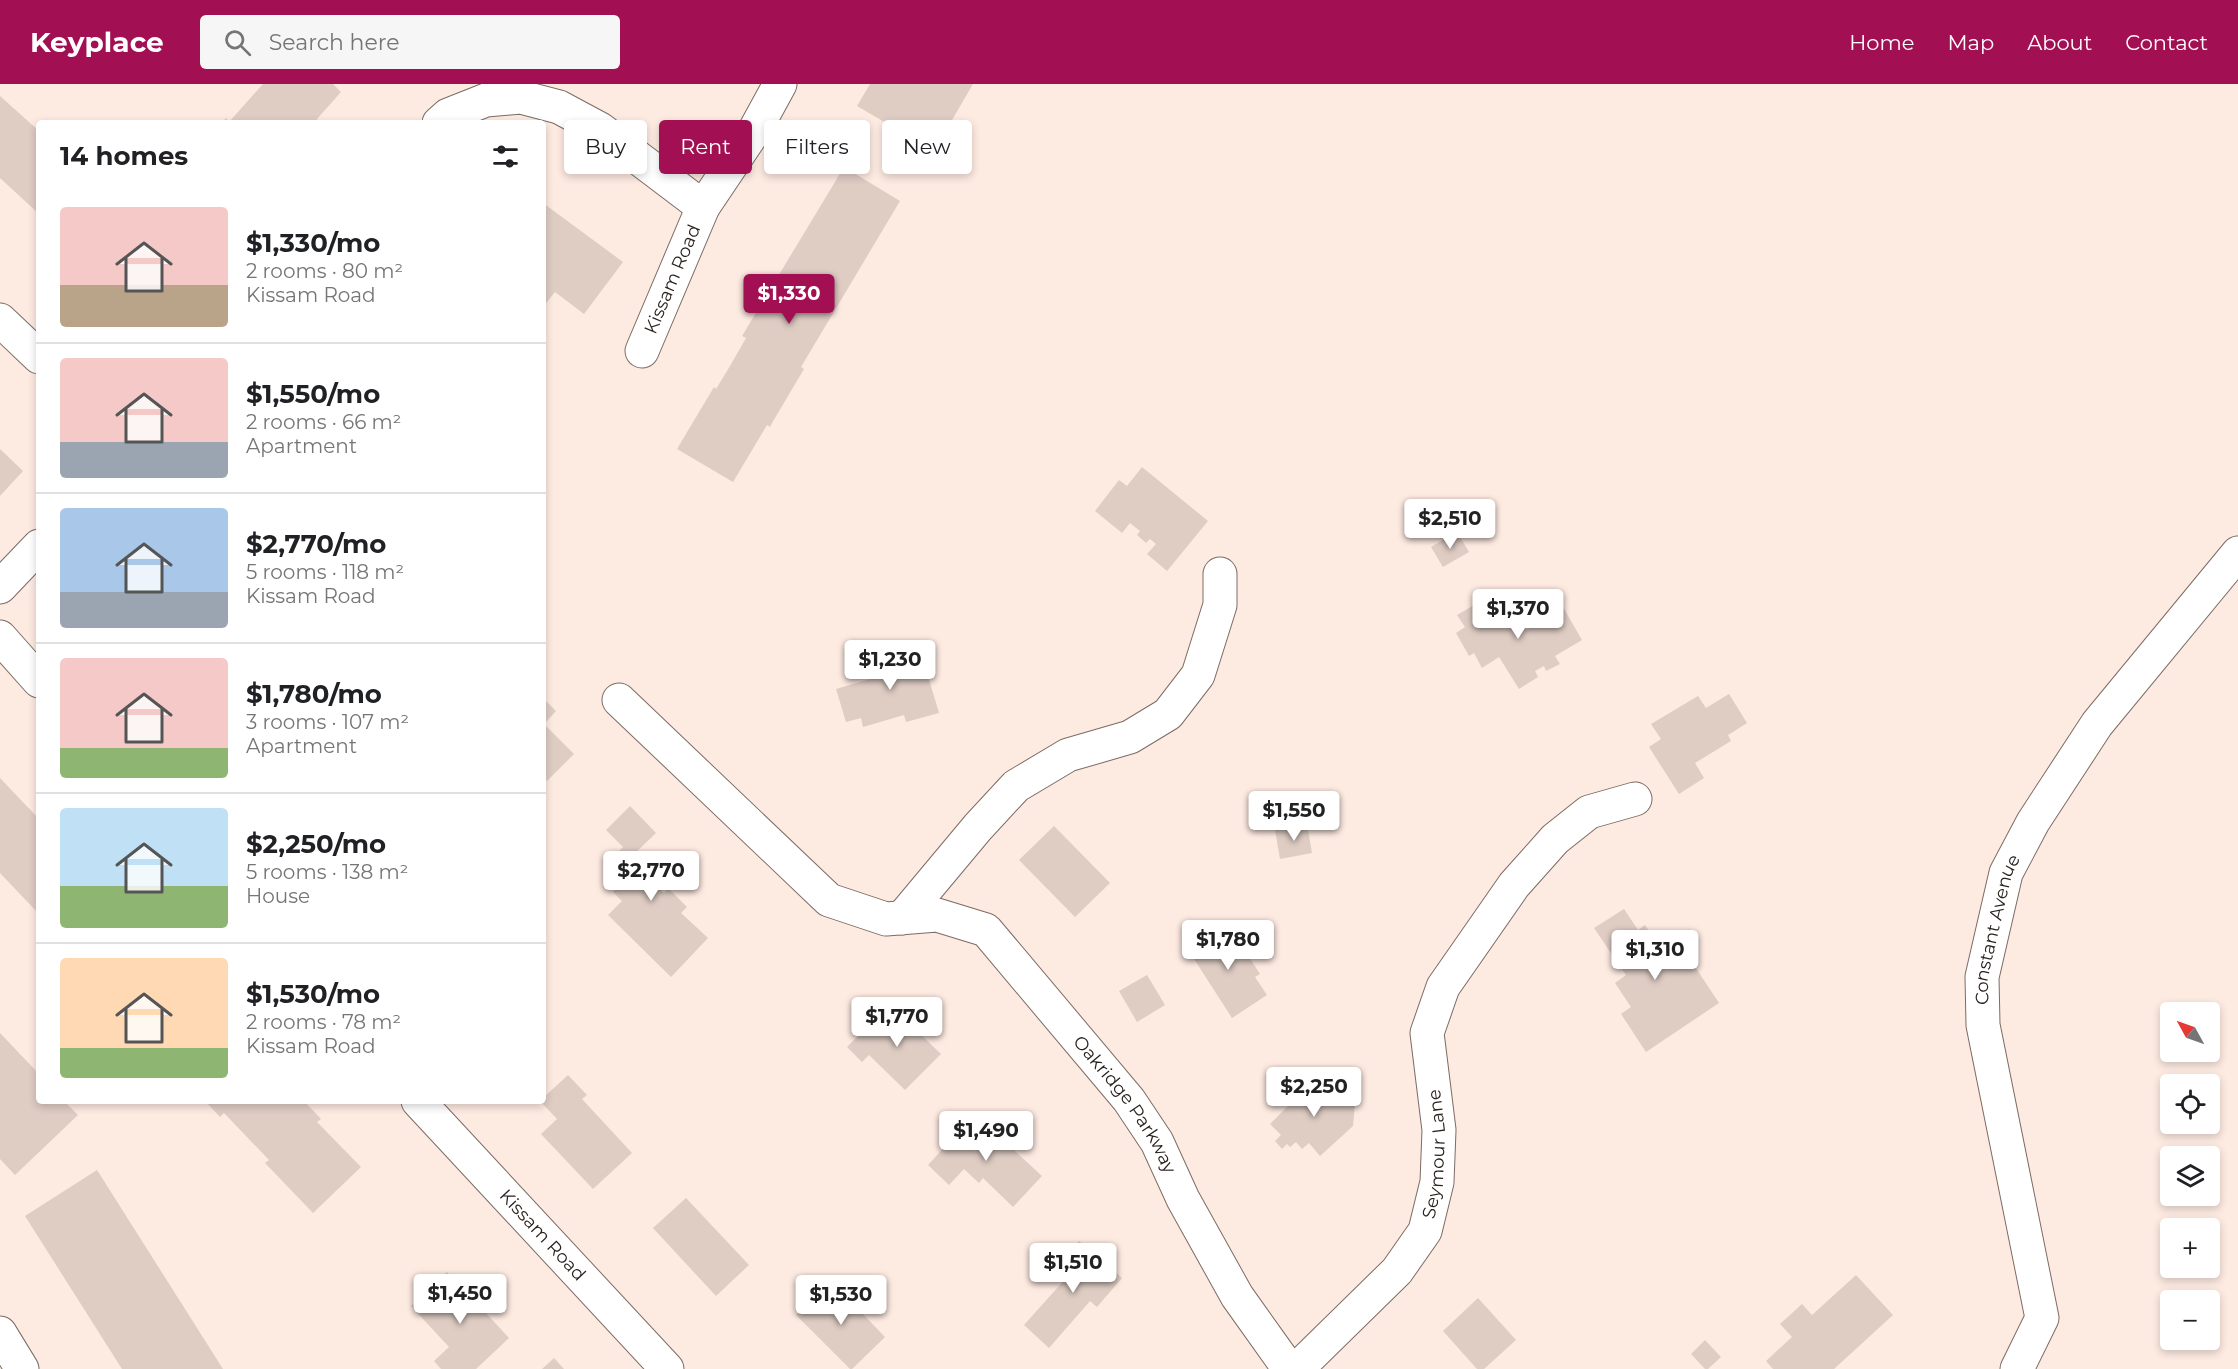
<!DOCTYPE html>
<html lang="en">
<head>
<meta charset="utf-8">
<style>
  body { margin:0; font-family:Montserrat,sans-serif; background:#f6f6f6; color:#202124; height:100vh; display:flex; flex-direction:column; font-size:22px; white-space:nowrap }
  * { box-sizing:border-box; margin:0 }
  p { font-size:20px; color:#757577 }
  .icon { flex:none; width:33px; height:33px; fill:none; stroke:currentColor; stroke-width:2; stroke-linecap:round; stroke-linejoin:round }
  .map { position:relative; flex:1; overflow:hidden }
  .panel { position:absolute; left:36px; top:36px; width:510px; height:984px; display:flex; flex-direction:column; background:#fff; border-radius:6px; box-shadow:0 3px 9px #0003 }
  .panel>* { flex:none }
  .guide { position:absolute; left:564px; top:36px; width:570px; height:54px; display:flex; gap:12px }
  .needle { width:39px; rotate:310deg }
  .buttons { position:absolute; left:2160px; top:918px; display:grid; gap:12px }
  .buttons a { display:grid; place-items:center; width:60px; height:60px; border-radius:6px; background:#fff; box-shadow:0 3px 9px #0003; font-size:30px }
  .price { position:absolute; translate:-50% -51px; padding:0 14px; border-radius:6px; background:#fff; color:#222; font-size:20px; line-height:39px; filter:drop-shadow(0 2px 3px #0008) }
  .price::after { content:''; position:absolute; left:50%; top:36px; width:18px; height:14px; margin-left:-9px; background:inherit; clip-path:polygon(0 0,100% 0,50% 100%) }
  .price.active { background:#a20f53; color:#fff }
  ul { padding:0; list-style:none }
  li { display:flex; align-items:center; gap:18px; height:150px; padding:0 24px }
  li+li { border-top:2px solid #e0e0e0 }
  li span { display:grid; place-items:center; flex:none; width:168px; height:120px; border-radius:6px; color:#555 }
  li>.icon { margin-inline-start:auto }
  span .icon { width:72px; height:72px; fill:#fffc; stroke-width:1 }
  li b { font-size:26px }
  h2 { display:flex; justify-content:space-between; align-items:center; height:72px; padding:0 24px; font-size:26px }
  .tag { padding:0 21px; border-radius:6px; background:#fff; box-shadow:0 3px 9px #0003; font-size:21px; line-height:54px }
  .tag.active { background:#a20f53; color:#fff }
  header { display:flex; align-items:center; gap:36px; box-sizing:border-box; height:84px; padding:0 30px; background:#a20f53; color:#fff }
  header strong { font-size:28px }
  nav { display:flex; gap:33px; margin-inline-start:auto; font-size:21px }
  .search { width:420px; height:54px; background:#f6f6f6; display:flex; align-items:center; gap:15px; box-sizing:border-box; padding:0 21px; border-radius:6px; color:#757577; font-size:22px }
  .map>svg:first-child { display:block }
</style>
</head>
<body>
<header>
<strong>Keyplace</strong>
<div class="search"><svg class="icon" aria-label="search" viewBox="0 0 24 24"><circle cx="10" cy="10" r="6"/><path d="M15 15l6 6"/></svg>Search here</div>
<nav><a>Home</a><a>Map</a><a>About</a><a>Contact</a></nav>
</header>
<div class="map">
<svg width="2238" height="1285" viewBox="0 0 2238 1285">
  <rect width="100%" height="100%" fill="#fdeae1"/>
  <!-- building -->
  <g fill="#dfcdc4">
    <polygon points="263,0 333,0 341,8 317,35 319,39 222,39 226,34 229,38"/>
    <polygon points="870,0 973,0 934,67 857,22"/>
    <polygon points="0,12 39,47 39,130 0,94"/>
    <polygon points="844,83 900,117 801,283 804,285 772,339 770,343 767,341 733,398 677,365 714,303 716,305 730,282 746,254 742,252"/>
    <polygon points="543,119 623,178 584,230 555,208 543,223"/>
    <polygon points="0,365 23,387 0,412"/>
    <polygon points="1142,383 1208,437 1167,487 1147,470 1156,460 1150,455 1146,459 1137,451 1140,447 1130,439 1122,449 1095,427 1119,396 1127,402"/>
    <polygon points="1457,448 1469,468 1443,483 1431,463"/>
    <polygon points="1556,511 1582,556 1555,572 1560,580 1546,587 1544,582 1535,587 1538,593 1519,605 1499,573 1482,584 1474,569 1469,572 1456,549 1465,543 1457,531 1483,516 1498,542 1518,531 1526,546 1546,535 1538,522"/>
    <polygon points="903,557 912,586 925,582 939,629 906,638 904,631 863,643 861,634 846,638 836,605 880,592 872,566"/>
    <polygon points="1729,610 1747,639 1728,651 1731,657 1695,679 1704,694 1679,710 1649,663 1661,655 1651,640 1698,612 1706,624"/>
    <polygon points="543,614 556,627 544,640 574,670 547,697 543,693"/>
    <polygon points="0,694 39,735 39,830 0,789"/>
    <polygon points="630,722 656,749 635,769 656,790 650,796 664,809 668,804 687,823 681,829 708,854 671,893 608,831 622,817 613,808 634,787 616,770 623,763 606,746"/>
    <polygon points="1307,740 1312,769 1280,775 1275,746"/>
    <polygon points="1054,742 1110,799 1075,833 1019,776"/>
    <polygon points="1624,825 1638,846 1645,841 1661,865 1676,854 1719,919 1646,968 1621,930 1631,923 1615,899 1626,891 1594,844"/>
    <polygon points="1222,841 1234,859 1238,856 1260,890 1255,893 1267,911 1232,934 1187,864"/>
    <polygon points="1147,891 1165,921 1137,938 1119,907"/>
    <polygon points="913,921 926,933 915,945 941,970 905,1006 869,971 862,978 847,963 874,936 887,949"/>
    <polygon points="0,949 39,990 39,1017 64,1017 78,1031 15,1091 0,1075"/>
    <polygon points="1315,989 1338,1018 1355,1019 1353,1042 1320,1072 1309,1059 1302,1065 1296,1058 1290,1063 1287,1060 1282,1065 1275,1057 1281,1051 1270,1040 1292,1018 1288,1014"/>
    <polygon points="568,991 587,1011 582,1015 632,1069 593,1105 541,1050 557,1035 540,1017 543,1017 543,1014"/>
    <polygon points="205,1017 304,1017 321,1035 317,1038 361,1083 313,1129 265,1079 269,1076 224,1029 220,1033"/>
    <polygon points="975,1030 1042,1092 1013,1123 983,1094 979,1099 964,1085 949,1101 928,1081"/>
    <polygon points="97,1086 223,1285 122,1285 25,1132"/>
    <polygon points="686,1114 749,1181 716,1212 653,1144"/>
    <polygon points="1079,1157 1122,1194 1097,1223 1090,1217 1049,1264 1024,1241 1068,1192 1057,1182"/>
    <polygon points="447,1188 472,1215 476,1211 490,1226 486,1229 509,1254 476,1285 441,1285 434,1277 449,1263 411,1222"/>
    <polygon points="1856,1191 1893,1231 1834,1285 1773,1285 1766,1277 1792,1253 1780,1240 1802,1220 1812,1231"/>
    <polygon points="831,1197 885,1253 852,1285 850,1285 796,1231"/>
    <polygon points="1478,1214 1516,1256 1484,1285 1477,1285 1443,1247"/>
    <polygon points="1705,1256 1721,1273 1708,1285 1705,1285 1691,1270"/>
    <polygon points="554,1274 564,1285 542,1285"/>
  </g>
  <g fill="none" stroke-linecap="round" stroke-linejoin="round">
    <defs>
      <g id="minor">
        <polyline points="439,39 448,31 486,16 521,13 559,23 600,45 703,123"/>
        <polyline points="0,236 39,273"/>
        <path id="s1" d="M642,267l61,-144 53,-79 24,-44"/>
        <polyline points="0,503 39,462"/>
        <polyline points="0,553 39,597"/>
        <path id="s2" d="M619,616l210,200 57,19 51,-4 49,15 143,170 28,42 26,57 54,97 52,73"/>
        <polyline points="902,834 978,743 1016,702 1068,671 1130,653 1168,630 1198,591 1220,521 1220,490"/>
        <path id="s3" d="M418,1017l249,268"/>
        <polyline points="0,1249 22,1285"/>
        <path id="s4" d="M1297,1285l100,-98 28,-40 12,-49 2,-52 -12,-97 16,-46 71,-102 41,-46 34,-27 46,-13"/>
        <path id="s5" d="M2017,1285l25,-51 -59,-293 -1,-48 24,-104 27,-51 64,-98 141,-171"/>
      </g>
    </defs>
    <!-- minor casing -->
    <use href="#minor" stroke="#7c6c64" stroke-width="35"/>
    <!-- minor -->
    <use href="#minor" stroke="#fff" stroke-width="33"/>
  </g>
  <g text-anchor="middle" stroke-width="6" stroke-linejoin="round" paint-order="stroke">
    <!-- street labels -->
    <g font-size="18" fill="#29221f" stroke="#fff">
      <text dy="6" stroke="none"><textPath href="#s1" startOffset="78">Kissam Road</textPath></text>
      <text dy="6" stroke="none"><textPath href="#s5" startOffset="453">Constant Avenue</textPath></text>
      <text dy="6" stroke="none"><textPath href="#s2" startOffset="676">Oakridge Parkway</textPath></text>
      <text dy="6" stroke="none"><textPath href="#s4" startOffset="267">Seymour Lane</textPath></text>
      <text dy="6" stroke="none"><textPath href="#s3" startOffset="183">Kissam Road</textPath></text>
    </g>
  </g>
</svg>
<div class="buttons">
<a><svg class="needle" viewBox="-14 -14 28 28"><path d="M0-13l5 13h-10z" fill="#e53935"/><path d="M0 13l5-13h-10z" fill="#757577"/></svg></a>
<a><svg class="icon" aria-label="locate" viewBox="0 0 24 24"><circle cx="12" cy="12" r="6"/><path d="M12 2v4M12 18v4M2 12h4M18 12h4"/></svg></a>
<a><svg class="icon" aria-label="layers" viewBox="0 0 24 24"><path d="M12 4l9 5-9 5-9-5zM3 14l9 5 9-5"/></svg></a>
<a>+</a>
<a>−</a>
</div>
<b class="price active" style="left:789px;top:241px">$1,330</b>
<b class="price" style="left:1450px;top:466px">$2,510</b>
<b class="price" style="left:1518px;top:556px">$1,370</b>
<b class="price" style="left:890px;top:607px">$1,230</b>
<b class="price" style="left:1294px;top:758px">$1,550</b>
<b class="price" style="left:651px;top:818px">$2,770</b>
<b class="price" style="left:1228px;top:887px">$1,780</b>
<b class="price" style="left:1655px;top:897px">$1,310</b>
<b class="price" style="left:897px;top:964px">$1,770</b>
<b class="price" style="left:1314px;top:1034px">$2,250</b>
<b class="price" style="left:986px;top:1078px">$1,490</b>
<b class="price" style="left:1073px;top:1210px">$1,510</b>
<b class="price" style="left:460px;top:1241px">$1,450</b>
<b class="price" style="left:841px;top:1242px">$1,530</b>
<div class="guide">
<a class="tag">Buy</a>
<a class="tag active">Rent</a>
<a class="tag">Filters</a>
<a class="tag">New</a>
</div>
<section class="panel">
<h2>14 homes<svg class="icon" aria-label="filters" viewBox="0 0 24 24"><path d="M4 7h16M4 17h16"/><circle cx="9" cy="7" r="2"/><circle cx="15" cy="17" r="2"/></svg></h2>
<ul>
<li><span style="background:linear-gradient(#f6c9c9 65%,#b9a48a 0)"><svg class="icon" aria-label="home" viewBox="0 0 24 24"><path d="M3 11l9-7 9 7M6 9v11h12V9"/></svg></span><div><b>$1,330/mo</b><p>2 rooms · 80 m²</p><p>Kissam Road</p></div></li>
<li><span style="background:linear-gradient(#f6c9c9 70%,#9aa5b1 0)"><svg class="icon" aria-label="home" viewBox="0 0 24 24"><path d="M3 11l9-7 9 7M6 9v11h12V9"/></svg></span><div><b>$1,550/mo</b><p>2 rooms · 66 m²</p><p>Apartment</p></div></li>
<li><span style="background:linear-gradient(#a9c7e8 70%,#9aa5b1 0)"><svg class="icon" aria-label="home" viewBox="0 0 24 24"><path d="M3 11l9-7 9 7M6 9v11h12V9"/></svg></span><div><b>$2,770/mo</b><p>5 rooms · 118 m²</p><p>Kissam Road</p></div></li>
<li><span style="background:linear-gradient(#f6c9c9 75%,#8fb573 0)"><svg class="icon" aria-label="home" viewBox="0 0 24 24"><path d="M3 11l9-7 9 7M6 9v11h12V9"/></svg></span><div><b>$1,780/mo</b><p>3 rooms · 107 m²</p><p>Apartment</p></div></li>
<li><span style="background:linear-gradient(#bfe0f5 65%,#8fb573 0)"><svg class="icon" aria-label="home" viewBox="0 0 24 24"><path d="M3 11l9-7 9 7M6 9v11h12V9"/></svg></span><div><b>$2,250/mo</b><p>5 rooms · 138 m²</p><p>House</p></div></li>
<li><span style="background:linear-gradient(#ffd9b3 75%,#8fb573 0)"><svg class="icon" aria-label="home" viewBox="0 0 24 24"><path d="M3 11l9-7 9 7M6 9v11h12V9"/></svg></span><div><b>$1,530/mo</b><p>2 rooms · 78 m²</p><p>Kissam Road</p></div></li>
</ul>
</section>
</div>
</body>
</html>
